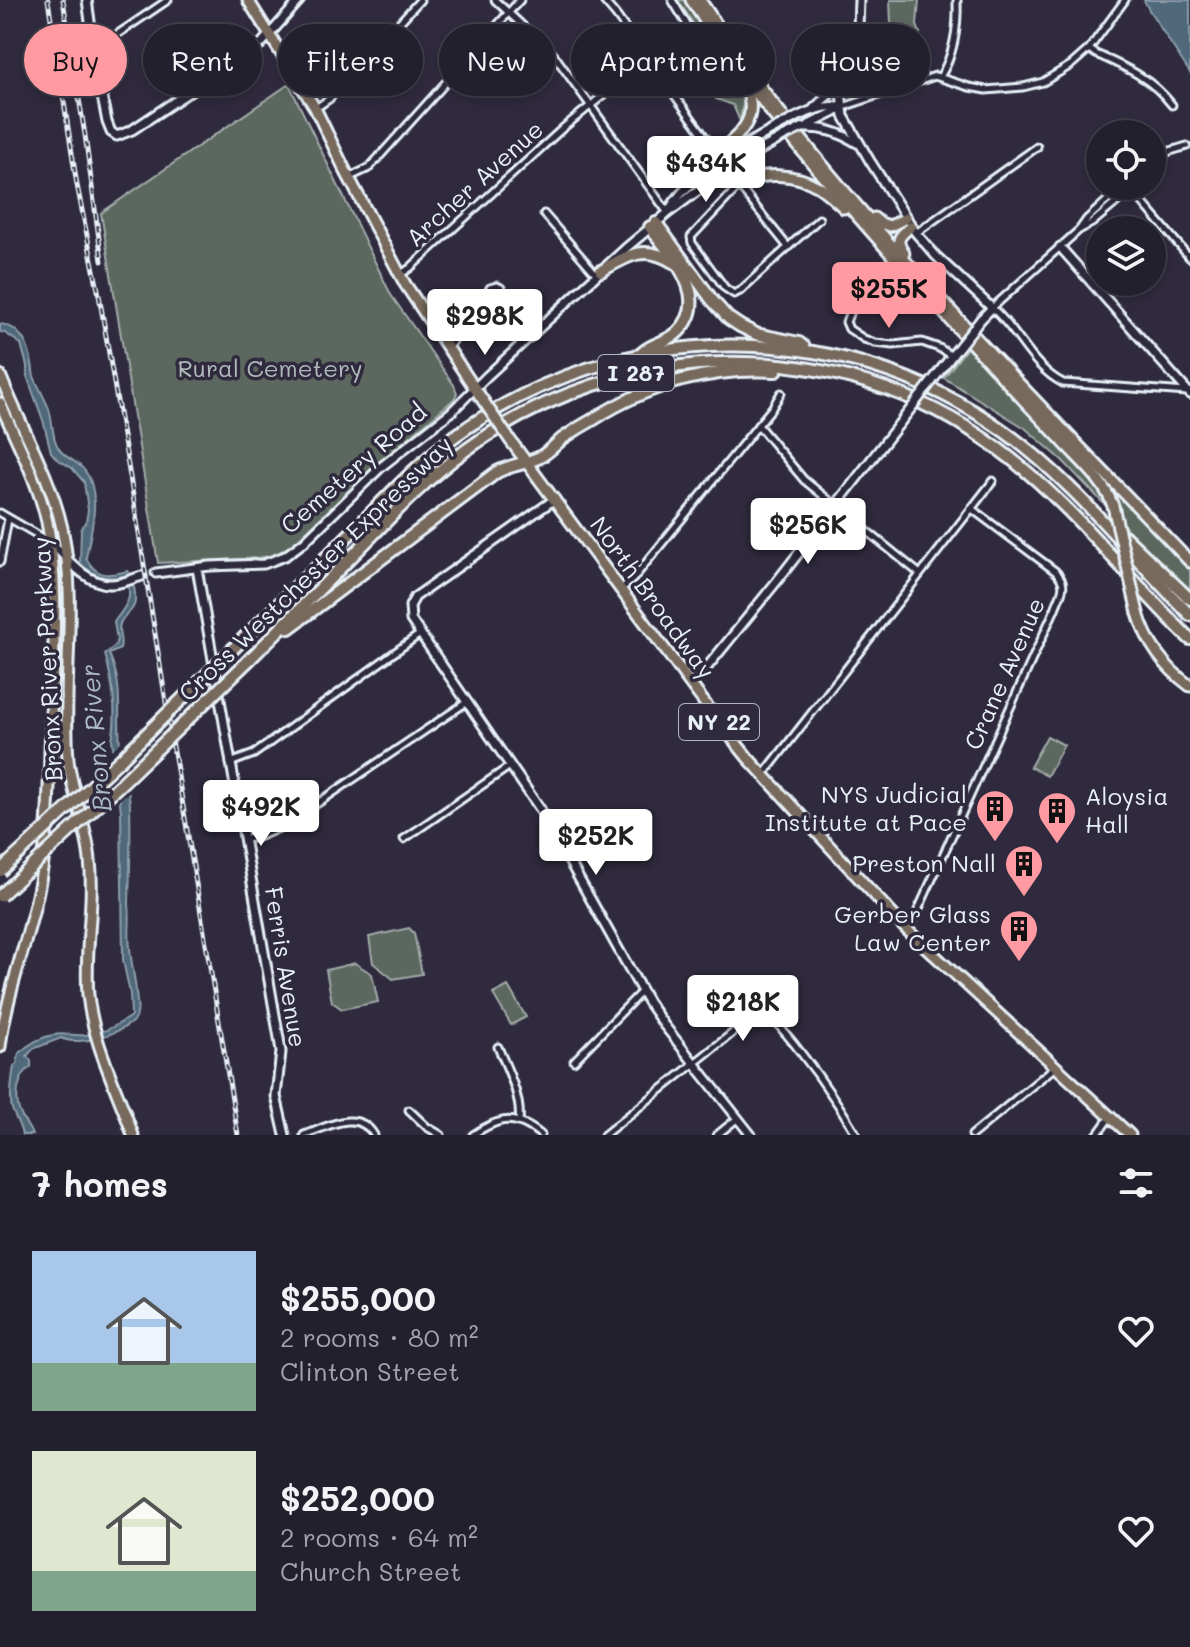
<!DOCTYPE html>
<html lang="en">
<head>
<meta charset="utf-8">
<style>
  body { margin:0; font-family:Mali,sans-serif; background:#2f2d3a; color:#f1f3f6; height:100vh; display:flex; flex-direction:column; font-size:30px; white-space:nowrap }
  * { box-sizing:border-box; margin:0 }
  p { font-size:26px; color:#a3a3aa }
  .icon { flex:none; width:44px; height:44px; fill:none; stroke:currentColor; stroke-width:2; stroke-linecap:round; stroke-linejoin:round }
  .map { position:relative; height:1135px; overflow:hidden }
  .side { display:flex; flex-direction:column; background:#23202e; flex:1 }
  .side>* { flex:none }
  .banner { position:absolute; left:24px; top:24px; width:1142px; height:72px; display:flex; gap:16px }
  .fabs { position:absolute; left:1086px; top:120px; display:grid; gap:16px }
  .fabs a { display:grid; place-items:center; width:80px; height:80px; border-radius:50%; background:#23202e; box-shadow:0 4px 12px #0003,0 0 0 2px #403e4a; font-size:40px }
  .price { position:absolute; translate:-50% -68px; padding:0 18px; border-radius:8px; background:#fff; color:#222; font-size:26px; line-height:52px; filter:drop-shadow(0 2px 4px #0008) }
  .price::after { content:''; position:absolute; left:50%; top:48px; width:24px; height:18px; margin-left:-12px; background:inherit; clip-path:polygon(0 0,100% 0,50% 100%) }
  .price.selected { background:#ff9aa2; color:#111 }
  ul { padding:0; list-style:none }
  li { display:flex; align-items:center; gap:24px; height:200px; padding:0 32px }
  li span { display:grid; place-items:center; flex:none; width:224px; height:160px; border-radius:0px; color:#555 }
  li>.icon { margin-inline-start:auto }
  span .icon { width:96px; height:96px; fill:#fffc; stroke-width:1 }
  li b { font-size:34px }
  h2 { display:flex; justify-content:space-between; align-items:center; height:96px; padding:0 32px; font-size:34px }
  .chip { padding:0 28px; border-radius:36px; background:#23202e; box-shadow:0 4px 12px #0003,0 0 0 2px #403e4a; font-size:28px; line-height:72px }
  .chip.selected { background:#ff9aa2; color:#111 }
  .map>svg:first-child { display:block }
</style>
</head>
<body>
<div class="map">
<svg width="1190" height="1135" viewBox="0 0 1190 1135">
  <rect width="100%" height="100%" fill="#2f2a3d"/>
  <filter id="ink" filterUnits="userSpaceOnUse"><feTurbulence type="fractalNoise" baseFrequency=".0125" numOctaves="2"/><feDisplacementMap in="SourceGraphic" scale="16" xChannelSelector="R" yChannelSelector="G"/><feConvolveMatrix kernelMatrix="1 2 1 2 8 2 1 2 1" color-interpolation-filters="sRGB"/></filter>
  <g filter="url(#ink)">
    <!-- green -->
    <g fill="#5c685e" stroke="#a2acab" stroke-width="2">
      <path d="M678,0h8l17,27 9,10 6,17 8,8 1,8 15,23 1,11 -3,17 -7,-16 -17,-6c-6,-15 -4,-40 -26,-39l-1,-6 11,-17 -2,-6z"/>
      <polygon points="890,0 919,0 917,25 920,33 916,48 898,50 892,48"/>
      <polygon points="289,84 391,295 454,385 457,393 454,399 377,465 293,544 274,555 258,558 158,563 101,213"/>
      <polygon points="967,348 1095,485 1105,499 1107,507 1062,460 1025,428 944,378"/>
      <polygon points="1106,481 1190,570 1190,593 1123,525 1119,507"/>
      <polygon points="1047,736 1064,745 1047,776 1030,767"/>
      <polygon points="409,928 414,933 422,974 393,979 373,963 369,937"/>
      <polygon points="355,963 372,974 378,1002 342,1009 332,1002 326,970"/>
      <polygon points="508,986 526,1017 511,1025 493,994"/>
    </g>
    <!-- water -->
    <g fill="#50677a" stroke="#8d9eac" stroke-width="2">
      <polygon points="1144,0 1190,0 1190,73 1149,10"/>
      <path d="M0,324c20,2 29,21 32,40 1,2 1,10 2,12 4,11 11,22 15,33 3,10 3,21 6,31 7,24 29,16 37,46 6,24 -2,48 -6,72 11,20 21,18 42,13 5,9 11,29 4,38 -4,6 -10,8 -12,15 -3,10 3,15 0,25l-11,5c15,32 8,58 11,91 1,20 9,40 10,60 1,33 0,66 -1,99 2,15 -1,29 1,44 1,15 5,29 6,44 0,7 4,18 0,25 -5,10 -27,18 -38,21 -10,3 -27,5 -37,0l-28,11 -6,7 4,5v6c-13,8 -16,29 -12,43 3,10 10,16 13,25h-10c-2,-10 -7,-17 -10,-26 -3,-13 0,-30 2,-43l3,-2 2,-11c9,-8 22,-16 34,-18 11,-2 21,1 31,0 17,0 34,-10 47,-19l-1,-22 -7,-34 -2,-149 -9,-72c6,-25 0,-60 -7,-85l10,-8 2,-6 -3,-18c11,-15 22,-25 10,-45 -18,1 -31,1 -44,-14l1,-34 5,-7 2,-12 -4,-28 -12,-14 -15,-9 -6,-7 -8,-32 -16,-44v-10l-6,-22 -16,-11 -5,-1z"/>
    </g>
    <!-- pier -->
    <polygon fill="#2f2a3d" points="124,739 132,789 116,803 109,753"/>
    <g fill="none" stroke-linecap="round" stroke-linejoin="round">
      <defs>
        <g id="minor">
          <polyline points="495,0 554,55 668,213"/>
          <polyline points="603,0 615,14 717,153"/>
          <path d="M1089,49l7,5c31,14 55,24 76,51"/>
          <polyline points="94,50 168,0"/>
          <polyline points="655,55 694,36 672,0"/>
          <path d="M940,77c15,-24 18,-50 17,-77"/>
          <polyline points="843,107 935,76 969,87 986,90 1023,87 1043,82 1071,65 1089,49 1125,0"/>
          <polyline points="316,108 329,99 420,0"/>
          <polyline points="1152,160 1157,155 1187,146"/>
          <polyline points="1152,171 1161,162 1165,154"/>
          <polyline points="350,177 369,168 520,0"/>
          <path d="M1136,186l-44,37 -13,7 -87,78c26,22 39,59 71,75l124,9"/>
          <polyline points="1132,190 1190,258"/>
          <polyline points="544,214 597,275"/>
          <polyline points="1080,229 1087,219 1123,186"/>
          <polyline points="916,233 1037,147"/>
          <polyline points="788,247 739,186 691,237 692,243 725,288 734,294 740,291 819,219"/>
          <polyline points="401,274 410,268 563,128 648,59"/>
          <polyline points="879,276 849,314 846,322 849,329 864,339 875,343 893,345 922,342 939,348 952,356"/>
          <polygon points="497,286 501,288 504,296 498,302 490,304 488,292 490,288"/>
          <polyline points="447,349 468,320 490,304"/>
          <polyline points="758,425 804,480 920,574"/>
          <polyline points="0,513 50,542"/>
          <polyline points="0,562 8,519"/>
          <polyline points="621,589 633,579 772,408 781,393"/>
          <polyline points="230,763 254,754 420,634"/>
          <polyline points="764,774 993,481"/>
          <polyline points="245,839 258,837 284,826 467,702"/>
          <polyline points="404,839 510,766"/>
          <path d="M905,928l9,-9 141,-310c6,-17 14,-24 0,-38l-83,-62"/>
          <path d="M498,1047c9,22 24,50 21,74"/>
          <polyline points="574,1061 642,991"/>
          <polyline points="409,1110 427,1127 441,1135"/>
          <path d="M304,1135c23,-8 54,-27 70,0"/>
          <path d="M473,1135c26,-18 42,-21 68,0"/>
          <path d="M604,1135l146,-116 14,-7 7,4c33,38 60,75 86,119"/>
          <polyline points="717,1135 738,1118"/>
          <polyline points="972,1135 1055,1067"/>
          <polyline points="1097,1135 1110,1117"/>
        </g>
        <g id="tertiary">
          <polyline points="87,0 97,71 107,122 111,132 117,136 132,130 261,44 300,0"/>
          <polyline points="859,0 858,28 841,93 844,116 870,161 916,233 936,256 992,308 981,319"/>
          <polyline points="814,108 843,82"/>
          <path d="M795,118c16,-8 29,-13 47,-11"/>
          <polyline points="809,125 835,112 842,107"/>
          <path d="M802,128c21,-1 37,4 55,15"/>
          <path d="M669,211c16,-33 75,-66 107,-83"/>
          <polyline points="1060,247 1190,394"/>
          <polyline points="943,367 961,344"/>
          <polyline points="555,499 415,597 410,606 411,620 540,809 648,1002 664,1025 751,1135"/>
          <path d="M50,542c16,15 35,41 59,42 11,1 22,-5 33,-8"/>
          <polyline points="197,568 279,1038 281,1052 276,1096 285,1135"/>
          <polyline points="156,573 210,566 264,564 285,556 304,542 381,467 451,412 487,376 626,248 668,213 727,169 783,137"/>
          <polyline points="690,684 704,671 777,581 899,424"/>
        </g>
        <g id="primary">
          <polyline points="248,0 315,108 345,170 405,284 484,402"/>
          <path d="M691,0c86,134 197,251 304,369 23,26 47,50 70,75 18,19 39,37 48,62"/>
          <path d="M700,0c19,28 38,57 59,85 130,171 284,322 431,477"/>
          <path d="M717,154c25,-22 45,-37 26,-72"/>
          <path d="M739,186c22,-16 58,-12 80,1 9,6 17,14 25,21"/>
          <polyline points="874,218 880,223 890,226 906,218"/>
          <path d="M904,253c-10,-14 -4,-17 7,-27"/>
          <polyline points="880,276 886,271 894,269 903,276"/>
          <polyline points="510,440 712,713 748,758 905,928 1130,1135"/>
          <path d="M1138,613c9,31 26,54 52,73"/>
        </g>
        <g id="trunk">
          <path d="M0,375c20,51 50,99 62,153 16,75 0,154 6,231 4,35 19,67 22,101 5,45 -6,90 -2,135 5,48 29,94 45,140"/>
          <path d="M0,403c17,39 38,78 47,119 13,64 6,130 4,195 -2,55 -1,110 -11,164 -10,56 -33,109 -40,166"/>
        </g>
        <g id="motorway">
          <polyline points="656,223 712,300 728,318 740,326 756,334 799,343 804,347"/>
          <path d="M601,271c26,-15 43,-27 72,-9"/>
          <path d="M641,354c10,-11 26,-11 37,-22 35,-34 -7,-76 -28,-105"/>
          <polyline points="1124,536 1190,599"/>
          <path d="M289,628l208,-156c13,-7 28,-8 41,-14 9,-4 17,-13 24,-19 10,-7 21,-14 32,-20 54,-35 118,-52 182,-48"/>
          <path d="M245,637c39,-38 78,-77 117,-115 30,-30 59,-61 93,-86 163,-118 386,-122 550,-4 71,51 124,122 185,183"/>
          <path d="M249,660c40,-40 80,-80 119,-120 31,-32 62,-64 98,-90 157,-114 374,-118 531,-2 74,54 128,128 193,191"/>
        </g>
      </defs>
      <!-- minor casing -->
      <use href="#minor" stroke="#e8f1f8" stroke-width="11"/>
      <!-- tertiary casing -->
      <use href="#tertiary" stroke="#e8f1f8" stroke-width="13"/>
      <!-- primary casing -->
      <use href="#primary" stroke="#e8f1f8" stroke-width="15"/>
      <!-- trunk casing -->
      <use href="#trunk" stroke="#e8f1f8" stroke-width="15"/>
      <!-- motorway casing -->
      <use href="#motorway" stroke="#e8f1f8" stroke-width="16"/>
      <!-- minor -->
      <use href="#minor" stroke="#2f2a3d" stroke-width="5"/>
      <!-- tertiary -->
      <use href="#tertiary" stroke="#2f2a3d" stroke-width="7"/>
      <!-- primary -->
      <use href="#primary" stroke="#77695c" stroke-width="9"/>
      <!-- trunk -->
      <use href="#trunk" stroke="#77695c" stroke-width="9"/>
      <!-- motorway -->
      <use href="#motorway" stroke="#77695c" stroke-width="10"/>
      <defs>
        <g id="rail">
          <polyline points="48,0 77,185 99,295 130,477 173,746 238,1135"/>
          <polyline points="63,0 85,135 102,261"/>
        </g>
      </defs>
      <!-- rail casing -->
      <use href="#rail" stroke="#e8f1f8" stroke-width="5"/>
      <!-- rail -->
      <use href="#rail" stroke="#2f2a3d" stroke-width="2" stroke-dasharray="6" stroke-linecap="butt"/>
      <defs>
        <g id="tertiary-bridge">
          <polyline points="776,128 795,118"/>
          <polyline points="783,137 802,128"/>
          <polyline points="961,344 981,319"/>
          <polyline points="899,424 943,367"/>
        </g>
        <g id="primary-bridge">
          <polyline points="484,402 510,440"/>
          <polyline points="1113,506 1138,613"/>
        </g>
        <g id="motorway-bridge">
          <polyline points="0,871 121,759 245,637"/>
          <polyline points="0,896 125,780 249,660"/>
        </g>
      </defs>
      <!-- tertiary-bridge casing -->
      <use href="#tertiary-bridge" stroke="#e8f1f8" stroke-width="13" stroke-linecap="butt"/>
      <!-- primary-bridge casing -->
      <use href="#primary-bridge" stroke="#e8f1f8" stroke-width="15" stroke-linecap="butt"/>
      <!-- motorway-bridge casing -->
      <use href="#motorway-bridge" stroke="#e8f1f8" stroke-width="16" stroke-linecap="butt"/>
      <!-- tertiary-bridge -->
      <use href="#tertiary-bridge" stroke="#2f2a3d" stroke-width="7"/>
      <!-- primary-bridge -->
      <use href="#primary-bridge" stroke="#77695c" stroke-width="9"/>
      <!-- motorway-bridge -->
      <use href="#motorway-bridge" stroke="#77695c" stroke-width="10"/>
    </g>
  </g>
  <!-- icons -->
  <defs>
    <symbol id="building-pin" viewBox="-11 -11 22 30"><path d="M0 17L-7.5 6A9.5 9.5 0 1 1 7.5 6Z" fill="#ff9aa2" stroke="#2f2a3d"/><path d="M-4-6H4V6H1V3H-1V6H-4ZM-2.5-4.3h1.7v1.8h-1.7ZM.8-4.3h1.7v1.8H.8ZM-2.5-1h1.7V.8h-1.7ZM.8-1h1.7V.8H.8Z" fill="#111"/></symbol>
  </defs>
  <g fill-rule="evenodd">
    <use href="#building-pin" x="973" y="787" width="44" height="60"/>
    <use href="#building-pin" x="1035" y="789" width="44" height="60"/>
    <use href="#building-pin" x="1002" y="842" width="44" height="60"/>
    <use href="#building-pin" x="997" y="907" width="44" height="60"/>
  </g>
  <g text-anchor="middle" stroke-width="7" stroke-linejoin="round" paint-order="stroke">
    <!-- shield labels -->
    <g fill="#2f2a3d" stroke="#b0b5c0" stroke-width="2">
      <rect x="598" y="355" width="76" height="36" rx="6"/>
      <rect x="679" y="704" width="80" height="36" rx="6"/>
    </g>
    <g font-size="22" font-weight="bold" fill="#e8f1f8">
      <text x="636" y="381">I 287</text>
      <text x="719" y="730">NY 22</text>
    </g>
    <!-- street labels -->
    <g font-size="24" fill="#e8f1f8" stroke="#2f2a3d">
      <text transform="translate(475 184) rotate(-42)" y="8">Archer Avenue</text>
      <text transform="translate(354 469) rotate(-41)" y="8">Cemetery Road</text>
      <text transform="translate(316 569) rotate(-44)" y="8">Cross Westchester Expressway</text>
      <text transform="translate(652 598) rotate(54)" y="8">North Broadway</text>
      <text transform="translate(48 659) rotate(-93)" y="8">Bronx River Parkway</text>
      <text transform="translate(1005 674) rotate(-66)" y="8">Crane Avenue</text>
      <text transform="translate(285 967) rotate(81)" y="8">Ferris Avenue</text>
    </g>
    <!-- park labels -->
    <g font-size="24" fill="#b0baba" stroke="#2f2a3d">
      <text x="270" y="377">Rural Cemetery</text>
    </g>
    <!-- poi labels -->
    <g font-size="24" fill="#e8f1f8" stroke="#2f2a3d" text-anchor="end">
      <text x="967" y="803">NYS Judicial<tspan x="967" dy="28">Institute at Pace</tspan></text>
      <text x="1085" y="805" text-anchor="start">Aloysia<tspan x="1085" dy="28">Hall</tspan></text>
      <text x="996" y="872">Preston Nall</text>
      <text x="991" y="923">Gerber Glass<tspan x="991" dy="28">Law Center</tspan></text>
    </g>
    <!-- water labels -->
    <g font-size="26" font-style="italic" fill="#abbac6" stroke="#2f2a3d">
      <text transform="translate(96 738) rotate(-95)" y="9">Bronx River</text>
    </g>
  </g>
</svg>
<div class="fabs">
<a><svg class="icon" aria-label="locate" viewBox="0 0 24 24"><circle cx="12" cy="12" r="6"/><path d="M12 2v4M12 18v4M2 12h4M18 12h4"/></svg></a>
<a><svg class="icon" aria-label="layers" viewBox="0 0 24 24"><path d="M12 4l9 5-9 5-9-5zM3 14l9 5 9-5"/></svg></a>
</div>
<b class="price" style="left:706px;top:204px">$434K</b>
<b class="price selected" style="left:889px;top:330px">$255K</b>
<b class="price" style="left:485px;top:357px">$298K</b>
<b class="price" style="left:808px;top:566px">$256K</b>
<b class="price" style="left:261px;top:848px">$492K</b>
<b class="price" style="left:596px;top:877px">$252K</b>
<b class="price" style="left:743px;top:1043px">$218K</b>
<div class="banner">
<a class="chip selected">Buy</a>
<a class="chip">Rent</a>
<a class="chip">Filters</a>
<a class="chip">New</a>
<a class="chip">Apartment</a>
<a class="chip">House</a>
</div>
</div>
<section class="side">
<h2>7 homes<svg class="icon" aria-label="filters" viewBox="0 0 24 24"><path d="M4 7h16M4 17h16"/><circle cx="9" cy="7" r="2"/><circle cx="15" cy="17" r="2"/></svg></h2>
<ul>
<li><span style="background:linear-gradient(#a9c7e8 70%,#7fa58c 0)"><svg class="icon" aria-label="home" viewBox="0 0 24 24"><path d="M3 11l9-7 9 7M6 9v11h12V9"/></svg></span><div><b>$255,000</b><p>2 rooms · 80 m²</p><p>Clinton Street</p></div><svg class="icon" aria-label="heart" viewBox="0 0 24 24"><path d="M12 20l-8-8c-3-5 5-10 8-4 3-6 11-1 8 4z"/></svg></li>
<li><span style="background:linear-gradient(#dfe7d0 75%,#7fa58c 0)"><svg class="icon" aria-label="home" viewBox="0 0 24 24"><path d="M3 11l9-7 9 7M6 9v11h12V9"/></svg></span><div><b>$252,000</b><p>2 rooms · 64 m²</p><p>Church Street</p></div><svg class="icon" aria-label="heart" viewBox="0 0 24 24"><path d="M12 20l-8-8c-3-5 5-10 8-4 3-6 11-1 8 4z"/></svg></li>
</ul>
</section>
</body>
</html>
